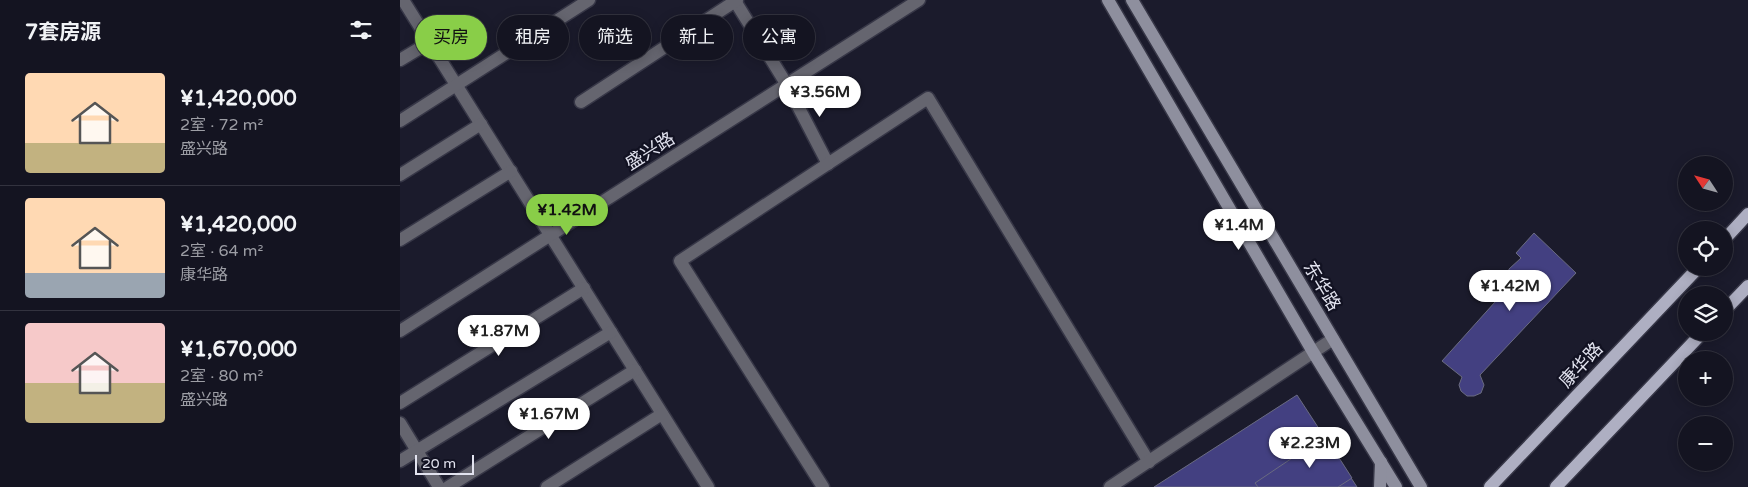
<!DOCTYPE html>
<html lang="zh">
<head>
<meta charset="utf-8">
<style>
  body { margin:0; font-family:"Varela Round","Noto Sans SC",sans-serif; background:#1d1d2a; color:#f1f3f6; height:100vh; display:flex; flex-direction:column; font-size:19px; white-space:nowrap }
  * { box-sizing:border-box; margin:0 }
  p { font-size:16px; color:#9d9ea5 }
  .icon { flex:none; width:28px; height:28px; fill:none; stroke:currentColor; stroke-width:2; stroke-linecap:round; stroke-linejoin:round }
  .map { position:relative; flex:1; overflow:hidden }
  .panel { display:flex; flex-direction:column; background:#141421; width:400px }
  .panel>* { flex:none }
  .hud { position:absolute; left:15px; top:15px; width:475px; height:45px; display:flex; gap:10px }
  .needle { width:32px; rotate:306deg }
  .fabs { position:absolute; left:1278px; top:156px; display:grid; gap:10px }
  .fabs a { display:grid; place-items:center; width:55px; height:55px; border-radius:50%; background:#141421; box-shadow:0 2px 12px #0003,0 0 0 1px #33333f; font-size:25px }
  .scale { position:absolute; left:15px; bottom:12px; width:59px; box-sizing:border-box; padding-left:5px; border:2px solid #e2e3ef; border-top:0; font-size:14px; line-height:18px; white-space:nowrap; color:#e2e3ef; -webkit-text-stroke:4px #121222; paint-order:stroke }
  .price { position:absolute; translate:-50% -42px; padding:0 11px; border-radius:18px; background:#fff; color:#222; font-size:16px; line-height:32px; filter:drop-shadow(0 1px 2px #0008) }
  .price::after { content:''; position:absolute; left:50%; top:30px; width:15px; height:11px; margin-left:-8px; background:inherit; clip-path:polygon(0 0,100% 0,50% 100%) }
  .price.on { background:#89ce48; color:#111 }
  ul { padding:0; list-style:none }
  li { display:flex; align-items:center; gap:15px; height:125px; padding:0 25px }
  li+li { border-top:1px solid #33333f }
  li span { display:grid; place-items:center; flex:none; width:140px; height:100px; border-radius:5px; color:#555 }
  li>.icon { margin-inline-start:auto }
  span .icon { width:60px; height:60px; fill:#fffc; stroke-width:1 }
  li b { font-size:21px }
  h2 { display:flex; justify-content:space-between; align-items:center; height:60px; padding:0 25px; font-size:21px }
  .pill { padding:0 18px; border-radius:22px; background:#141421; box-shadow:0 2px 12px #0003,0 0 0 1px #33333f; font-size:18px; line-height:45px }
  .pill.on { background:#89ce48; color:#111 }
  main { display:flex; flex:1; min-height:0 }
  .map>svg:first-child { display:block }
</style>
</head>
<body>
<main>
<section class="panel">
<h2>7套房源<svg class="icon" aria-label="filters" viewBox="0 0 24 24"><path d="M4 7h16M4 17h16"/><circle cx="9" cy="7" r="2"/><circle cx="15" cy="17" r="2"/></svg></h2>
<ul>
<li><span style="background:linear-gradient(#ffd9b3 70%,#c2b280 0)"><svg class="icon" aria-label="home" viewBox="0 0 24 24"><path d="M3 11l9-7 9 7M6 9v11h12V9"/></svg></span><div><b>¥1,420,000</b><p>2室 · 72 m²</p><p>盛兴路</p></div></li>
<li><span style="background:linear-gradient(#ffd9b3 75%,#9aa5b1 0)"><svg class="icon" aria-label="home" viewBox="0 0 24 24"><path d="M3 11l9-7 9 7M6 9v11h12V9"/></svg></span><div><b>¥1,420,000</b><p>2室 · 64 m²</p><p>康华路</p></div></li>
<li><span style="background:linear-gradient(#f6c9c9 60%,#c2b280 0)"><svg class="icon" aria-label="home" viewBox="0 0 24 24"><path d="M3 11l9-7 9 7M6 9v11h12V9"/></svg></span><div><b>¥1,670,000</b><p>2室 · 80 m²</p><p>盛兴路</p></div></li>
</ul>
</section>
<div class="map">
<svg width="1348" height="487" viewBox="0 0 1348 487">
  <rect width="100%" height="100%" fill="#1b1b2c"/>
  <!-- building -->
  <g fill="#434081" stroke="#6a6b80">
    <polygon points="1134,233 1176,273 1080,375 1084,385 1081,393 1074,396 1067,396 1061,391 1059,385 1062,377 1042,361 1113,282 1108,275 1109,269 1121,258 1116,253"/>
    <polygon points="897,395 957,487 754,487"/>
    <polygon points="925,436 952,478 938,487 858,487 855,483"/>
  </g>
  <g fill="none" stroke-linecap="round" stroke-linejoin="round">
    <defs>
      <g id="minor">
        <polyline points="3,0 308,487"/>
        <polyline points="335,1 387,85 428,164"/>
        <polyline points="0,60 30,42"/>
        <polyline points="181,102 337,0"/>
        <polyline points="0,121 189,0"/>
        <polyline points="0,175 81,124"/>
        <polyline points="0,240 111,171"/>
        <polyline points="0,403 184,288"/>
        <polyline points="0,423 39,487"/>
        <polyline points="0,461 211,332"/>
        <polyline points="48,487 235,370"/>
        <polyline points="147,487 262,414"/>
        <polyline points="423,487 280,261 528,98 749,462"/>
        <polyline points="710,487 933,339"/>
      </g>
      <polyline id="tertiary" points="0,331 519,0"/>
      <g id="secondary">
        <polyline points="708,0 913,352 996,487"/>
        <polyline points="732,0 1021,487"/>
        <polyline points="980,487 981,462"/>
      </g>
      <g id="primary">
        <polyline points="1324,240 1348,214"/>
        <polyline points="1324,311 1348,286"/>
        <polyline points="1090,487 1298,268"/>
        <polyline points="1156,487 1303,332"/>
      </g>
    </defs>
    <!-- minor casing -->
    <use href="#minor" stroke="#373747" stroke-width="15"/>
    <!-- tertiary casing -->
    <use href="#tertiary" stroke="#373747" stroke-width="15"/>
    <!-- secondary casing -->
    <use href="#secondary" stroke="#373747" stroke-width="15"/>
    <!-- primary casing -->
    <use href="#primary" stroke="#373747" stroke-width="15"/>
    <!-- minor -->
    <use href="#minor" stroke="#65656f" stroke-width="12"/>
    <!-- tertiary -->
    <use href="#tertiary" stroke="#65656f" stroke-width="12"/>
    <!-- secondary -->
    <use href="#secondary" stroke="#8e8f9e" stroke-width="12"/>
    <!-- primary -->
    <use href="#primary" stroke="#aeafc2" stroke-width="12"/>
  </g>
  <g text-anchor="middle" stroke-width="4.5" stroke-linejoin="round" paint-order="stroke">
    <!-- street labels -->
    <g font-size="18" fill="#e2e3ef" stroke="#121222">
      <text transform="translate(250 151) rotate(-32)" y="6">盛兴路</text>
      <text transform="translate(922 286) rotate(59)" y="6">东华路</text>
      <text transform="translate(1181 365) rotate(-47)" y="6">康华路</text>
    </g>
  </g>
</svg>
<div class="fabs">
<a><svg class="needle" viewBox="-14 -14 28 28"><path d="M0-13l5 13h-10z" fill="#e53935"/><path d="M0 13l5-13h-10z" fill="#9d9ea5"/></svg></a>
<a><svg class="icon" aria-label="locate" viewBox="0 0 24 24"><circle cx="12" cy="12" r="6"/><path d="M12 2v4M12 18v4M2 12h4M18 12h4"/></svg></a>
<a><svg class="icon" aria-label="layers" viewBox="0 0 24 24"><path d="M12 4l9 5-9 5-9-5zM3 14l9 5 9-5"/></svg></a>
<a>+</a>
<a>−</a>
</div>
<div class="scale">20 m</div>
<b class="price" style="left:420px;top:118px">¥3.56M</b>
<b class="price on" style="left:167px;top:236px">¥1.42M</b>
<b class="price" style="left:839px;top:251px">¥1.4M</b>
<b class="price" style="left:1110px;top:312px">¥1.42M</b>
<b class="price" style="left:99px;top:357px">¥1.87M</b>
<b class="price" style="left:149px;top:440px">¥1.67M</b>
<b class="price" style="left:910px;top:469px">¥2.23M</b>
<div class="hud">
<a class="pill on">买房</a>
<a class="pill">租房</a>
<a class="pill">筛选</a>
<a class="pill">新上</a>
<a class="pill">公寓</a>
</div>
</div>
</main>
</body>
</html>
